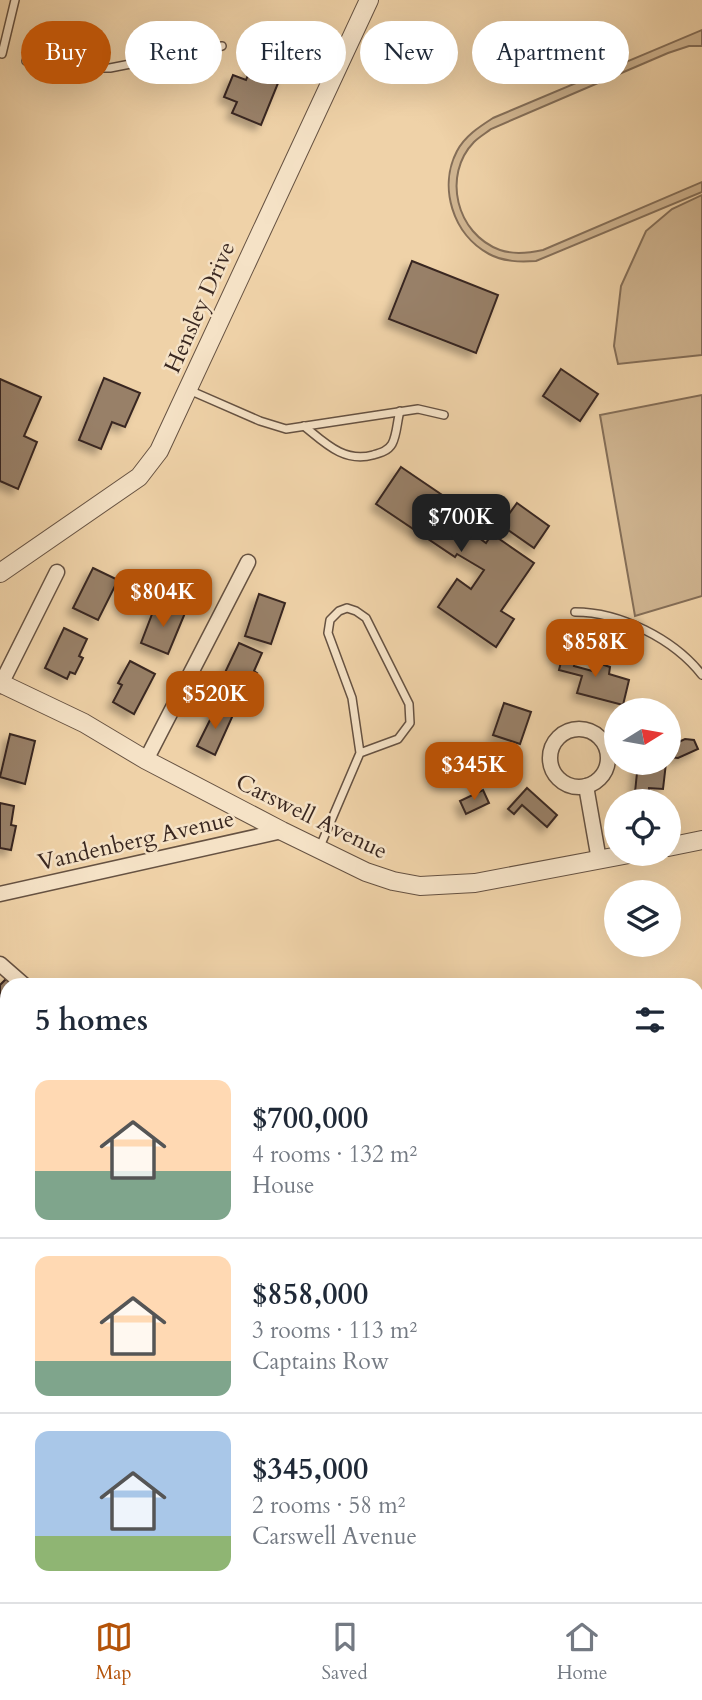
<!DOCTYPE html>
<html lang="en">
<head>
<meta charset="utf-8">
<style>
  body { margin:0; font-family:Cardo,serif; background:#f2f2f3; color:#1f2937; height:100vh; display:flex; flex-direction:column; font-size:26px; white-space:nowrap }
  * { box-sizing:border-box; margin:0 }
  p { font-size:23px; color:#747a83 }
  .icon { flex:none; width:38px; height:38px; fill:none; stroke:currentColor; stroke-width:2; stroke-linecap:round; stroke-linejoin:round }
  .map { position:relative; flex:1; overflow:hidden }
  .details { position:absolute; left:0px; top:978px; width:704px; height:625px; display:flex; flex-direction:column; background:#fff; border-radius:21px 21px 0 0; box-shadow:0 7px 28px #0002 }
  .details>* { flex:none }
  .guide { position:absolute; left:21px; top:21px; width:662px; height:63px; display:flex; gap:14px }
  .needle { width:46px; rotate:79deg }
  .controls { position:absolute; left:604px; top:698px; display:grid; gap:14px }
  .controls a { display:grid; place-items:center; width:77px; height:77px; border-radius:50%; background:#fff; box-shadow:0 7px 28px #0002; font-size:35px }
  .price { position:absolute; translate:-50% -60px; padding:0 16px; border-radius:14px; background:#b45309; color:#fff; font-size:23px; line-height:46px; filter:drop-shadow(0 2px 4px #0008) }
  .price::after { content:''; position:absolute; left:50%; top:42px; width:21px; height:16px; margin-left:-10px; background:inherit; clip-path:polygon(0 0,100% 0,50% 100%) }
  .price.on { background:#222; color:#fff }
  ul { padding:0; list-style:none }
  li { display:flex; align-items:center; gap:21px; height:175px; padding:0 35px }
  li+li { border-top:2px solid #e0e1e3 }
  li span { display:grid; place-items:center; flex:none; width:196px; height:140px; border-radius:14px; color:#555 }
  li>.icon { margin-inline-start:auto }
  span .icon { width:84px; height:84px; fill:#fffc; stroke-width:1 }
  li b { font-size:30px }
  h2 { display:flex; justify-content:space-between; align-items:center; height:84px; padding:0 35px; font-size:30px }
  .pill { padding:0 24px; border-radius:32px; background:#fff; box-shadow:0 7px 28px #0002; font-size:24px; line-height:63px }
  .pill.on { background:#b45309; color:#fff }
  .tab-bar { display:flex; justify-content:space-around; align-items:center; height:98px; border-top:2px solid #e0e1e3; background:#fff; font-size:19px; color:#747a83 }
  .tab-bar a { display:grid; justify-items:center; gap:4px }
  .tab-bar .on { color:#b45309 }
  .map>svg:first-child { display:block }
</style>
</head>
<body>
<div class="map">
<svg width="702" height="1602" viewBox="0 0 702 1602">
  <defs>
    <filter id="shadow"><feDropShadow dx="-5.5" dy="5.5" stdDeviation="3.5" flood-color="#0004"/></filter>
  </defs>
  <rect width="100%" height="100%" fill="#efd2a8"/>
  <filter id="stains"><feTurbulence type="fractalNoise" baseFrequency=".00286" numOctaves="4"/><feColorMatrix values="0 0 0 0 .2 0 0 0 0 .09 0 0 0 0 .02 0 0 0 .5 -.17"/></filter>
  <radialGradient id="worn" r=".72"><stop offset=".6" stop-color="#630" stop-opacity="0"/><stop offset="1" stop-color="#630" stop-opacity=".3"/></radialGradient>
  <!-- green -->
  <g fill="#d0b591" stroke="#846e58" stroke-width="2">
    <path d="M702,30v16h-13l-21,7 -177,76c-5,4 -12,8 -17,13 -32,33 -18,92 26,108 14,5 29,3 43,0l159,-68v10l-166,69c-16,1 -32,1 -47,-7 -36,-19 -51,-67 -32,-103 8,-15 22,-24 36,-33z"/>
    <polygon points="702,195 702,355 618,364 614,346 621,286 646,231 672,209"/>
    <polygon points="702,395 702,596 635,616 600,415"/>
  </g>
  <!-- building -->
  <g fill="#988067" stroke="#392720" stroke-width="2" filter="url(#shadow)">
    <polygon points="258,50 287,61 261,125 232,113 237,102 224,97 233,75 246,80"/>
    <polygon points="412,261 498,295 476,353 389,319"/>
    <polygon points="561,369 598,394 580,421 543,396"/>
    <polygon points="104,378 140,393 125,427 112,422 101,449 79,440"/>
    <polygon points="0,379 41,397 24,436 37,442 18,489 0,481"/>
    <polygon points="401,467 479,520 471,532 486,543 492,534 534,563 501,611 514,619 496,647 438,607 457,579 471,589 484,570 457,554 455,557 376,504"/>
    <polygon points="517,503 549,526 534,548 501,525"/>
    <polygon points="93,568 118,580 98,620 73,608"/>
    <polygon points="259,594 285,603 271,644 245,636"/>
    <polygon points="166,606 185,613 168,654 141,643 154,609 164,613"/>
    <polygon points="64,628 87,639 79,656 83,658 75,674 70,672 67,679 45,668"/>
    <polygon points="239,643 262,653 254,671 257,673 249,692 242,689 240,693 220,683"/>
    <polygon points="565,646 579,649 574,666 596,672 598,663 610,667 609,674 629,680 623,705 577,693 582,676 559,670"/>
    <polygon points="130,661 155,674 134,714 113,702 122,685 118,683"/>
    <polygon points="504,703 531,712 520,744 493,735"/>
    <polygon points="217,706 233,715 215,755 197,746"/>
    <polygon points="10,734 35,741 25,784 0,777"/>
    <polygon points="685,739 694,740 698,749 678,758 668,757 670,746"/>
    <polygon points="638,763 666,763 663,789 649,788 648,802 634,802"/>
    <polygon points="527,788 557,815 547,827 522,805 514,814 508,809"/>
    <polygon points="483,790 489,803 466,814 460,801"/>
    <polygon points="0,803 14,806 11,825 16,826 11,850 0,848"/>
    <polygon points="9,976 19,985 7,985 7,1009 0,1002 0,985"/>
    <polygon points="696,1320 702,1324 702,1339 696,1335"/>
    <polygon points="696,1356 702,1360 702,1389 696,1384"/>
    <polygon points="696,1401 702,1405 702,1431 696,1426"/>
    <polygon points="0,1405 7,1411 7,1436 0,1428"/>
    <polygon points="93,1596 218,1596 219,1602 94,1602"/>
    <polygon points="351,1596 455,1596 456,1602 352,1602"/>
  </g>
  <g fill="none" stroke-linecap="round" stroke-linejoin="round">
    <defs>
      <g id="service">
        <polyline points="2,54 15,0"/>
        <polyline points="26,61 67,68 110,68 222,46"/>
        <polyline points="189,390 260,421 286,429 418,409 444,415"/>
        <path d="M304,426c21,17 40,37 69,29 7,-2 15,-4 19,-11 5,-9 5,-23 8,-33"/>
        <path d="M575,612c45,0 99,27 127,63"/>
        <polyline points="319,849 360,753 352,698 328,633 330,620 339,611 347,608 356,611 366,618 409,704 410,723 398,739 360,753"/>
      </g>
      <g id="minor">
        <polyline points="0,686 57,572"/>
        <circle cx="579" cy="758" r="29"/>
        <polyline points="146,760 248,562"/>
        <polyline points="586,786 599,860"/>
        <polyline points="0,894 282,831"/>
        <polyline points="0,964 24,985"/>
        <polyline points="0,1240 7,1238"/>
        <polyline points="0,1361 7,1367"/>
        <polyline points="229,1596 230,1602"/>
      </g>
      <g id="tertiary">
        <polyline points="0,573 139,477 159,451 369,0"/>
        <polyline points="0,683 84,723 146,760 282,831 366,872 393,881 420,886 475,883 629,854"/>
        <polyline points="668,847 702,840"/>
      </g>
    </defs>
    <!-- service casing -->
    <use href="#service" stroke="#665242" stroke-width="10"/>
    <!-- minor casing -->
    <use href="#minor" stroke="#665242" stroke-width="17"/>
    <!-- tertiary casing -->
    <use href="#tertiary" stroke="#665242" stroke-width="20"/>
    <!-- service -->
    <use href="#service" stroke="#f5e2c6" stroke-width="7"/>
    <!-- minor -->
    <use href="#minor" stroke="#f5e2c6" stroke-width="14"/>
    <!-- tertiary -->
    <use href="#tertiary" stroke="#f5e2c6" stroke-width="18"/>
  </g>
  <g text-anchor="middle" stroke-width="5" stroke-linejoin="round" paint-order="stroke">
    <!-- street labels -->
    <g font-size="23" fill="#392720" stroke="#f5e2c6">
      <text transform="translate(199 307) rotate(-66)" y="8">Hensley Drive</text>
      <text transform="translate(312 816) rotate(26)" y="8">Carswell Avenue</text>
      <text transform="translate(136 840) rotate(-13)" y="8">Vandenberg Avenue</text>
    </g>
  </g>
  <rect width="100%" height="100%" filter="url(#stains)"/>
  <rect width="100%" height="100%" fill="url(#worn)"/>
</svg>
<div class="controls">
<a><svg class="needle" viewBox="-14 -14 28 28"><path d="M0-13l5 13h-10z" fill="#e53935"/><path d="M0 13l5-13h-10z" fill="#747a83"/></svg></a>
<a><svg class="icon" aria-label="locate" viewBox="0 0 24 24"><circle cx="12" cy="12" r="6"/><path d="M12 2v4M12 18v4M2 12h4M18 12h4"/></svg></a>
<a><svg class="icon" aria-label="layers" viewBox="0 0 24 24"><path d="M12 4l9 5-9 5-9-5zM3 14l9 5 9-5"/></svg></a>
</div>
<b class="price on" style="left:461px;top:554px">$700K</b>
<b class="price" style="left:163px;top:629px">$804K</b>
<b class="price" style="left:595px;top:679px">$858K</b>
<b class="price" style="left:215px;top:731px">$520K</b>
<b class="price" style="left:474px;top:802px">$345K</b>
<div class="guide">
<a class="pill on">Buy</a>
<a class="pill">Rent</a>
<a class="pill">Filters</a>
<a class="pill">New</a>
<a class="pill">Apartment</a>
</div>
<section class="details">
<h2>5 homes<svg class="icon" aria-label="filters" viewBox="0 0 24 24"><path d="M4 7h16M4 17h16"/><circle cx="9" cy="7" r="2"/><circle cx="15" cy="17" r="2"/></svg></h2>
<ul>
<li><span style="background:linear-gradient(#ffd9b3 65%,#7fa58c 0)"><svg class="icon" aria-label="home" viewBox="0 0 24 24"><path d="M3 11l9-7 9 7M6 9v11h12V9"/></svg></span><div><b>$700,000</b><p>4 rooms · 132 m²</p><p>House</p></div></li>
<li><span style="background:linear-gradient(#ffd9b3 75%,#7fa58c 0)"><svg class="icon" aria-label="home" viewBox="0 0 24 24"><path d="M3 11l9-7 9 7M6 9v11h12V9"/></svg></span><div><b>$858,000</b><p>3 rooms · 113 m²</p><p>Captains Row</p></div></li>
<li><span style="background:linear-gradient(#a9c7e8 75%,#8fb573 0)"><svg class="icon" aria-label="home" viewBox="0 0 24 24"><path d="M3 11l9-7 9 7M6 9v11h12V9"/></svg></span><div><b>$345,000</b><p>2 rooms · 58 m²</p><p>Carswell Avenue</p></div></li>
</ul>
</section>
</div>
<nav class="tab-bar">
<a class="on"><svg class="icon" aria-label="map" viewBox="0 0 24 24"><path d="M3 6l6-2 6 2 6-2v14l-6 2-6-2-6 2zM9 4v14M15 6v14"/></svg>Map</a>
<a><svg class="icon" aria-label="saved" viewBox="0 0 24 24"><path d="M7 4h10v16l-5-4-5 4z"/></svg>Saved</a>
<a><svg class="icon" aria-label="home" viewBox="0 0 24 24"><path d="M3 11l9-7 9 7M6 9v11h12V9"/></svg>Home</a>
</nav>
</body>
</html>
